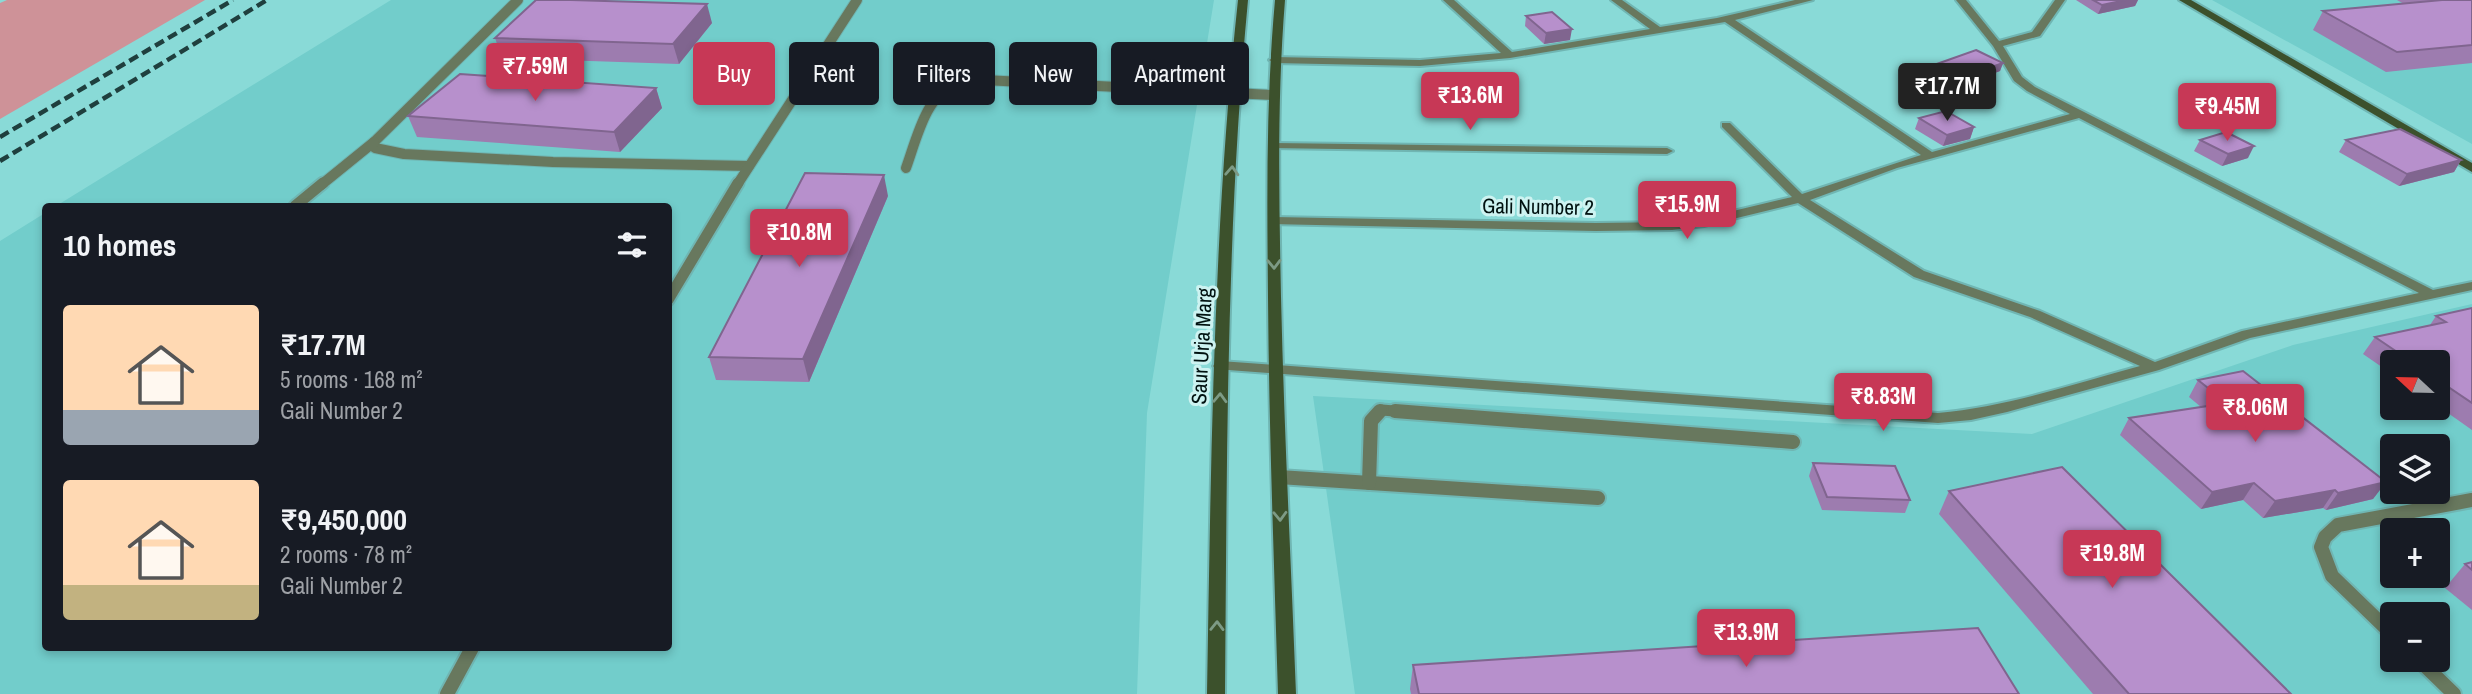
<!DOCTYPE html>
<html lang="en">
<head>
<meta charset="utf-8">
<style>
  body { margin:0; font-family:"Archivo Narrow",sans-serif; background:#20242c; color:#f1f3f6; height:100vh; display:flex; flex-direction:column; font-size:26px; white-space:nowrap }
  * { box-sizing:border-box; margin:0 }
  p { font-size:23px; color:#9ea1a6 }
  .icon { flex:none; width:38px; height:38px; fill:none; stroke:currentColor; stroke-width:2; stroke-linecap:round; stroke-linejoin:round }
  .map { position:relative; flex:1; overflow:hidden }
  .panel { position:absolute; left:42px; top:203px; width:630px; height:448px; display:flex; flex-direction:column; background:#171b24; border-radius:7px; box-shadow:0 4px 10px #0003 }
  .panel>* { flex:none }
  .hud { position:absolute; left:693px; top:42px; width:665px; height:63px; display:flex; gap:14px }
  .needle { width:46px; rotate:292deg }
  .buttons { position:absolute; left:2380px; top:350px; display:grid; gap:14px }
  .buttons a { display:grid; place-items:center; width:70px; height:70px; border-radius:7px; background:#171b24; box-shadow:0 4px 10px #0003; font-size:35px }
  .price { position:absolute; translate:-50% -60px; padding:0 16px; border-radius:7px; background:#c73856; color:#fff; font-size:23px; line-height:46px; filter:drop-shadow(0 2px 4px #0008) }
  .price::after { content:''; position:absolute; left:50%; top:42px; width:21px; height:16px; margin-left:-10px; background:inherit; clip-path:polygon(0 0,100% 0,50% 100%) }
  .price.current { background:#222; color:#fff }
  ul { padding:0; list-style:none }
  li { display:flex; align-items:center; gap:21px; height:175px; padding:0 21px }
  li span { display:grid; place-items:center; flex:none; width:196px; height:140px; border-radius:7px; color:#555 }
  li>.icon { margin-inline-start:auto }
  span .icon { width:84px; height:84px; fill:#fffc; stroke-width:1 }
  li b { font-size:30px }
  h2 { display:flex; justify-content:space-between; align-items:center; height:84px; padding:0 21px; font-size:30px }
  .chip { padding:0 24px; border-radius:7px; background:#171b24; box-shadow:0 4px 10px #0003; font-size:24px; line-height:63px }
  .chip.current { background:#c73856; color:#fff }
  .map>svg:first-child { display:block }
</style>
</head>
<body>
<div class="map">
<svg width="2472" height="694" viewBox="0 0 2472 694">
  <rect width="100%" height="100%" fill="#89dad7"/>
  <!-- built -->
  <g fill="#72cdcb" fill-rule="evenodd">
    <polygon points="391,0 1214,0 1147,413 1137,694 0,694 0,241 45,213 46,648 668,648 668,206 56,206"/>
    <polygon points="2212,0 2472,0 2472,144 2375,90"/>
    <path d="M2472,304v390h-1117l-42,-298 719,38 261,-89zM2392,362h46v46h-46zM2392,446h46v46h-46zM2392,530h46v46h-46zM2392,614h46v46h-46z"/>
  </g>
  <!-- green -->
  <polygon fill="#ce9298" points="7,0 205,0 0,119 0,3"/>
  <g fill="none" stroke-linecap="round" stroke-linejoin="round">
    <defs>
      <g id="lane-far2">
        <polyline points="518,0 374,142 375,148 404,154 553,162 749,166"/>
        <path d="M906,168c10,-27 20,-74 50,-85 9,-3 19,-2 28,-3l289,15"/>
        <polyline points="321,185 374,142"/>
        <polyline points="737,185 857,0"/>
      </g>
      <g id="lane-far1">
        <polyline points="295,206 323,183"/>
        <polyline points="668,300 738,183"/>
        <polyline points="1378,413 1382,410 1418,413"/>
      </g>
      <g id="lane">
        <polyline points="1395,411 1793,442"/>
        <polyline points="1279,477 1598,498"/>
        <polyline points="1369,483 1371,421 1380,411"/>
        <polyline points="2392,634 2332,576 2321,547 2325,537 2338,525 2472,500"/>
        <polyline points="2419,660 2454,694"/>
        <polyline points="447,694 472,648"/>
      </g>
      <g id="street">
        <path d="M1443,0h11l58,52 138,-23 -39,-29h11l38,27 57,-9 78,-18h18l-78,20 197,132 138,-38 -43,-23 -13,-10 -21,-35 -37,-46h10l33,41 33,-9 23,-32h10l-25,36 -37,10 19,31 13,10 398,203 39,-8v8l-222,48 -91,32 -152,42 -36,8 -33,3 -723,-54 -2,-3 2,-3 5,-2 718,52c69,-6 135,-29 202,-47l-110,-49 -116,-40 -116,-74 -94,23 -32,4 -76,1 -326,-7 -2,-3 6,-4 322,6 76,-1 32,-4 88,-21 -70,-70v-4h8l72,71 119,-39 -196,-133 -215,36 -90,8 -146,-3 -5,-3 5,-3 146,3 81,-7zM2079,118l340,175 -177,38 -87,31 -115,-51 -116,-40 -114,-71 87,-32z"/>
        <polygon points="1274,143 1667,148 1673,151 1667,154 1270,148 1270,144"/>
      </g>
      <g id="secondary">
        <path d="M1238,0h10c-22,231 -21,463 -23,694h-18c4,-231 6,-464 31,-694z"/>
        <path d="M1275,0h10c-8,99 -6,198 -4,297 3,132 10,265 15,397h-18c-4,-132 -9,-265 -10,-397 -1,-99 -2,-198 7,-297z"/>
        <polygon points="2179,0 2191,0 2472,163 2472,172"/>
      </g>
    </defs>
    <!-- lane-far2 casing -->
    <use href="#lane-far2" stroke="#70b6b3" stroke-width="12"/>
    <!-- lane-far1 casing -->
    <use href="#lane-far1" stroke="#70b6b3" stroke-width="15"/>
    <!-- lane casing -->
    <use href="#lane" stroke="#70b6b3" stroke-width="18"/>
    <!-- street casing -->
    <use href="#street" stroke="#70b6b3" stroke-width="4"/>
    <!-- secondary casing -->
    <use href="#secondary" stroke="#70b6b3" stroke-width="4"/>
    <!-- lane-far2 -->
    <use href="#lane-far2" stroke="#68785e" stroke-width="10"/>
    <!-- lane-far1 -->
    <use href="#lane-far1" stroke="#68785e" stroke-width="11"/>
    <!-- lane -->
    <use href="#lane" stroke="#68785e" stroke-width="14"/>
    <!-- street -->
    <use href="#street" fill="#68785e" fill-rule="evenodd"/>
    <!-- secondary -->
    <use href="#secondary" fill="#3c512c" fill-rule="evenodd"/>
    <!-- rail -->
    <g stroke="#1f3f3e" stroke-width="4.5" stroke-dasharray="10 5" stroke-linecap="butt">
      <polyline points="0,137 233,0"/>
      <polyline points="0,161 267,0"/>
    </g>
  </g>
  <!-- wall -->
  <g fill="#9d7caf">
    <polygon points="2076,0 2138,0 2135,6 2098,14"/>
    <polygon points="2397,0 2472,0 2472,63 2386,72 2313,30 2323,11 2404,4"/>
    <polygon points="1526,16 1570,40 1544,44 1525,26"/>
    <polygon points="712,23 679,64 502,58 495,38"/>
    <polygon points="2003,63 2000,71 1957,87 1931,74 1934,65"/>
    <polygon points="656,88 662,108 620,152 417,137 408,116"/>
    <polygon points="1919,118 1974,127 1970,139 1943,146 1915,129"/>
    <polygon points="2200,140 2248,158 2222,166 2194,151"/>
    <polygon points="2346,140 2461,160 2454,172 2399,186 2339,152"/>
    <polygon points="888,196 809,382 716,380 709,357"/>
    <polygon points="2472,308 2472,430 2438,406 2438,362 2392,362 2392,374 2363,354 2375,337 2430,325 2436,316"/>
    <polygon points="2198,380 2386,482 2373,499 2326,510 2323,508 2263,518 2243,500 2201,509 2120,435 2129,418 2201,407 2189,397"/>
    <polygon points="1813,463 1910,500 1905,513 1822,510 1809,476"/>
    <polygon points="1949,491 2291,694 2093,694 1939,514"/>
    <polygon points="2472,562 2472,610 2445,588 2465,564"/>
    <polygon points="1413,665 2019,694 1411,694 1410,689"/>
  </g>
  <!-- shaded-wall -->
  <g fill="#80658f">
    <polygon points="2126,0 2138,0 2135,6 2098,14 2102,5"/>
    <polygon points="707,4 712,23 679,64 673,44"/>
    <polygon points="1572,29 1570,40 1544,44 1546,33"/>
    <polygon points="2003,63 2000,71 1957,87 1961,78"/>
    <polygon points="656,88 662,108 620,152 614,132"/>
    <polygon points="1974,127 1970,139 1943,146 1947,135"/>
    <polygon points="2254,146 2248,158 2222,166 2228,154"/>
    <polygon points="2461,160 2454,172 2399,186 2407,174"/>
    <polygon points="884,175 888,196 809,382 803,359"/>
    <polygon points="2386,482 2373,499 2326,510 2338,493"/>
    <polygon points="2254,483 2243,500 2201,509 2212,492"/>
    <polygon points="2335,490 2323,508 2263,518 2275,501"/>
  </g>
  <!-- building -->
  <g fill="#b790cc" stroke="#80658f" stroke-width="2">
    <polygon points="536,0 571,0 707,4 673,44 495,38"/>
    <polygon points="2093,0 2126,0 2102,5"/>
    <polygon points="2442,0 2472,0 2472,45 2397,52 2323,11"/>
    <polygon points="1552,12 1572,29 1546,33 1526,16"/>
    <polygon points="1976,50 2003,63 1961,78 1934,65"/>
    <polygon points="460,74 656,88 614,132 408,116"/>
    <polygon points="1946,111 1974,127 1947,135 1919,118"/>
    <polygon points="2400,129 2461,160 2407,174 2346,140"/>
    <polygon points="2226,132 2254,146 2228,154 2200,140"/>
    <polygon points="805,173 884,175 803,359 709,357"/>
    <polygon points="2472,308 2472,403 2438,380 2438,362 2412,362 2375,337 2446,322 2436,316"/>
    <polygon points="2243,371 2386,482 2338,493 2335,490 2275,501 2254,483 2212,492 2129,418 2227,403 2198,380"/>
    <polygon points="1813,463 1895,466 1910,500 1827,497"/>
    <polygon points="2062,467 2291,694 2129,694 1949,491"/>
    <polygon points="2472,562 2472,570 2465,564"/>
    <polygon points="1978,628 2019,694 1419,694 1413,665"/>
  </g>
  <!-- one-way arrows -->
  <defs><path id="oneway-chevron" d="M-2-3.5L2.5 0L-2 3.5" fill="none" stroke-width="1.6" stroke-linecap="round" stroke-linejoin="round" transform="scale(1.75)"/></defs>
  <g stroke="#7d9a85">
    <use href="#oneway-chevron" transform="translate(1232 171) rotate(-87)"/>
    <use href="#oneway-chevron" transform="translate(1274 264) rotate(89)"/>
    <use href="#oneway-chevron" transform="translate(1220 398) rotate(-88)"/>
    <use href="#oneway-chevron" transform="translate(1280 516) rotate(88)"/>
    <use href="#oneway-chevron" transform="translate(1217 626) rotate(-89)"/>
  </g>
  <g text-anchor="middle" stroke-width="6" stroke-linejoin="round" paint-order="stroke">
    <!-- street labels -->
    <g font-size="21" fill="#001110" stroke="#cdf3f1">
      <text transform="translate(1538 207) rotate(1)" y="7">Gali Number 2</text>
      <text transform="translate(1202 346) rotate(-87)" y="7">Saur Urja Marg</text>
    </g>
  </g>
</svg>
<div class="buttons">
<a><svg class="needle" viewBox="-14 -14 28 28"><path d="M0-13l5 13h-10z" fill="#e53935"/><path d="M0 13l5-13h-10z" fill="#9ea1a6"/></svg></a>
<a><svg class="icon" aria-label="layers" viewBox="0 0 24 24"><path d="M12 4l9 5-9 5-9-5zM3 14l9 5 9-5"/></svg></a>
<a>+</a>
<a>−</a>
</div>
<b class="price" style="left:535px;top:103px">₹7.59M</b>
<b class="price current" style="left:1947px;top:123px">₹17.7M</b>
<b class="price" style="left:1470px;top:132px">₹13.6M</b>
<b class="price" style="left:2227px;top:143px">₹9.45M</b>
<b class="price" style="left:1687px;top:241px">₹15.9M</b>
<b class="price" style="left:799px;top:269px">₹10.8M</b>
<b class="price" style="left:1883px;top:433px">₹8.83M</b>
<b class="price" style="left:2255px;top:444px">₹8.06M</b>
<b class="price" style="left:2112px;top:590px">₹19.8M</b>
<b class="price" style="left:1746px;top:669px">₹13.9M</b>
<div class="hud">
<a class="chip current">Buy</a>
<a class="chip">Rent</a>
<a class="chip">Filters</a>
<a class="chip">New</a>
<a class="chip">Apartment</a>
</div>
<section class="panel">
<h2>10 homes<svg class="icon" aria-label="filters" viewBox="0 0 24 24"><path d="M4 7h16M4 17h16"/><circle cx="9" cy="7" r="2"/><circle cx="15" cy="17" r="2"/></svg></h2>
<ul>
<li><span style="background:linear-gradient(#ffd9b3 75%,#9aa5b1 0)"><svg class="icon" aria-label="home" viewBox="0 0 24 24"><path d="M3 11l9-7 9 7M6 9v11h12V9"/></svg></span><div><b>₹17.7M</b><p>5 rooms · 168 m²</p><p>Gali Number 2</p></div></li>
<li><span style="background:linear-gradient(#ffd9b3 75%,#c2b280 0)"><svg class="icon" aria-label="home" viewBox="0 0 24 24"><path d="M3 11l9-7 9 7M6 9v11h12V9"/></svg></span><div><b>₹9,450,000</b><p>2 rooms · 78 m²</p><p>Gali Number 2</p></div></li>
</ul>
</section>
</div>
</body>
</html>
